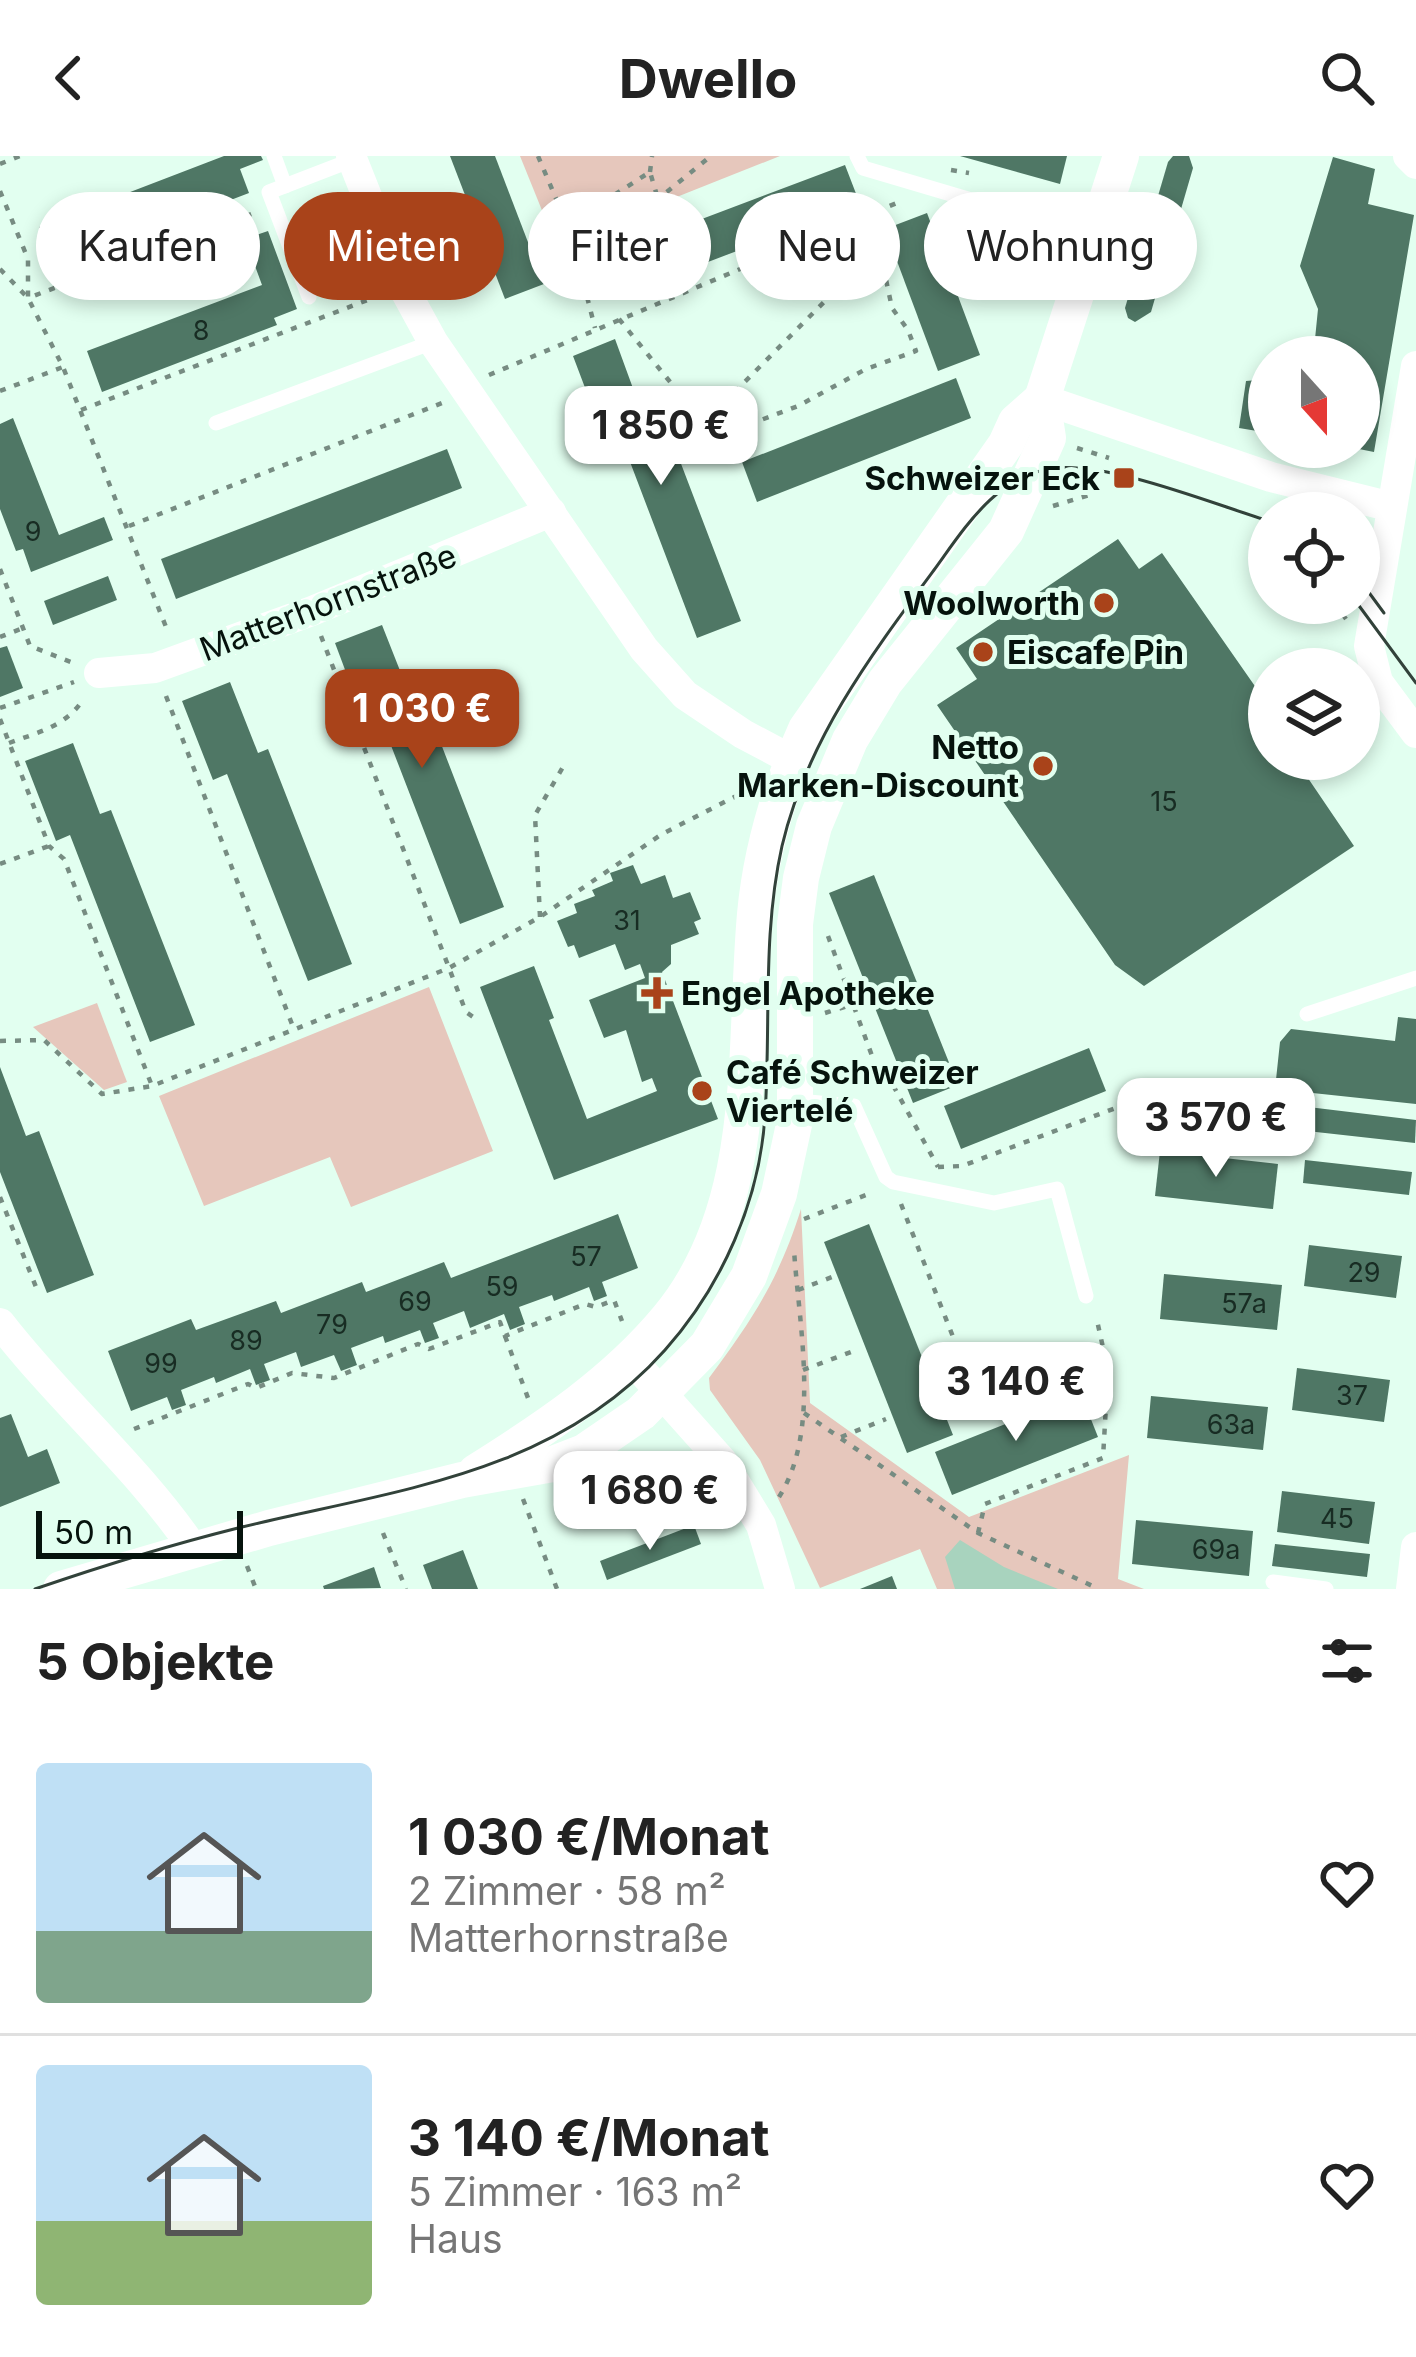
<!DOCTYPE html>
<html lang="de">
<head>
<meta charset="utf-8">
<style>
  body { margin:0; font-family:Inter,sans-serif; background:#f2f2f2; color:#222; height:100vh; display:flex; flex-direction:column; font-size:45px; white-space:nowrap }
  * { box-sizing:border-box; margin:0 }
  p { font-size:39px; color:#767676 }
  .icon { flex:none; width:66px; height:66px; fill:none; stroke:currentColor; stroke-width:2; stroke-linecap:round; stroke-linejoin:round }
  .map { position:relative; height:1433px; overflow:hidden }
  .panel { display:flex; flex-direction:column; background:#fff; flex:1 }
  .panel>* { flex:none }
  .hud { position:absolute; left:36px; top:36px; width:1344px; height:108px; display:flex; gap:24px }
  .needle { width:78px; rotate:159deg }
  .controls { position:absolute; left:1248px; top:180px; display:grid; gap:24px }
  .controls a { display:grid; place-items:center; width:132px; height:132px; border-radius:50%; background:#fff; box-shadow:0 6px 18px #0003; font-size:60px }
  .scale { position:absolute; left:36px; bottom:30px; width:207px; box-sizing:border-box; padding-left:12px; border:6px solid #06130d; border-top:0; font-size:33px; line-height:42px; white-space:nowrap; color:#06130d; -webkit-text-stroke:9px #e2fff0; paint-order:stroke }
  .price { position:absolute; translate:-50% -102px; padding:0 27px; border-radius:24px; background:#fff; color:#222; font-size:39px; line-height:78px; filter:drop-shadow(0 3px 6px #0008) }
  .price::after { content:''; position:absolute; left:50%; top:72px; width:36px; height:27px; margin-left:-18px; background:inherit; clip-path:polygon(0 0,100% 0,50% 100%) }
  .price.active { background:#a9431a; color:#fff }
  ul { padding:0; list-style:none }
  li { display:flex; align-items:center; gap:36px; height:300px; padding:0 36px }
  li+li { border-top:3px solid #e0e0e0 }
  li span { display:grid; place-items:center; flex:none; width:336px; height:240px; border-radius:12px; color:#555 }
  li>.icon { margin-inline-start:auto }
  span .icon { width:144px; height:144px; fill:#fffc; stroke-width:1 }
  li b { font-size:51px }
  h2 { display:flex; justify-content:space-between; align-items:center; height:144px; padding:0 36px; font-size:51px }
  .chip { padding:0 42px; border-radius:54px; background:#fff; box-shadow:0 6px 18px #0003; font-size:42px; line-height:108px }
  .chip.active { background:#a9431a; color:#fff }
  header { display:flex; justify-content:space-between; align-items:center; height:156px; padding:0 36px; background:#fff; font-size:54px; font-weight:700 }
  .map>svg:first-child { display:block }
</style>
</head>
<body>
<header><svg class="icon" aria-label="back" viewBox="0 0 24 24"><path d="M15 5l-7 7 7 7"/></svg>Dwello<svg class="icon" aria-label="search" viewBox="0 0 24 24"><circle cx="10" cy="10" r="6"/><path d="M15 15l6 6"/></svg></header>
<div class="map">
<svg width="1416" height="1433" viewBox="0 0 1416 1433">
  <rect width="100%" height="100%" fill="#e2fff0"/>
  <!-- green -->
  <g fill="#e6c7bc">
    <polygon points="520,0 780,0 556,89"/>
    <polygon points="429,831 493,995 351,1051 330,1001 204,1050 159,940"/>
    <polygon points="97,847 127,926 104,934 33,871"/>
    <path d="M801,1053l9,194 159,114 160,-62 -11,124 26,10h-207l-17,-40 -100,39 -60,-128 -50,-70 -1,-12c44,-59 70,-99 92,-169z"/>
  </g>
  <!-- water -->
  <polygon fill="#a8d3be" points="960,1384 1004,1411 1058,1433 955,1433 945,1401"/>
  <!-- building -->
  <g fill="#4f7765">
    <polygon points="224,0 261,0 263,4 240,13 249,37 55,111 39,71"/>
    <polygon points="450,0 495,0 544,128 505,143"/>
    <polygon points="960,0 1067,0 1060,28"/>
    <polygon points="1173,0 1189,0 1193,12 1151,156 1135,166 1128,162 1125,152 1168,6"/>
    <polygon points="1333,1 1375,13 1368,48 1414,59 1374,296 1359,293 1359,201 1307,201 1315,183 1318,153 1300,110"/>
    <polygon points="845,9 860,48 611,143 610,138 594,144 585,120 600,114 596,103"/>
    <polygon points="321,55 351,133 328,142 299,64"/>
    <polygon points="927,57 980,199 938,215 885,73"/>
    <polygon points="268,75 297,153 274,162 277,169 102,236 87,195 262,129 245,83"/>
    <polygon points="615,183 642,257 659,250 741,465 697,482 616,269 601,274 573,200"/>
    <polygon points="956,222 971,262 757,346 742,306"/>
    <polygon points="1269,223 1269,277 1239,272 1246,225"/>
    <polygon points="13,262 59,379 104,361 113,384 31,416 23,393 16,395 0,353 0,268"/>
    <polygon points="447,293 462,332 176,443 161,403"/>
    <polygon points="1118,383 1139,413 1162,397 1266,546 1259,550 1269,565 1269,603 1295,603 1354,690 1144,830 1115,809 937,549 977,523 956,492"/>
    <polygon points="108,420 117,444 53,469 44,445"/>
    <polygon points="382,469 410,540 421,536 504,751 460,768 380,561 365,567 335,487"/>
    <polygon points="7,490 23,532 0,541 0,492"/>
    <polygon points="230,526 258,597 268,593 352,808 308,825 227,618 213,624 182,545"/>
    <polygon points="73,587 100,658 111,654 195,869 150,886 70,679 56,685 25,605"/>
    <polygon points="633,709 641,728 665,719 673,742 690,736 701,763 694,766 699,778 671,789 671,808 662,816 718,963 554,1024 480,831 534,810 554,862 549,864 587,963 657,935 652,922 642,926 626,874 604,882 589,844 645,822 640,808 625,814 615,788 579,802 574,789 568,791 557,765 577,757 574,748 595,740 592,734 613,725 610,717"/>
    <polygon points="874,719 958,929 913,947 829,737"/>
    <polygon points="1398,861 1416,863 1416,948 1275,933 1280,886 1291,873 1395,885"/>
    <polygon points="1089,892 1106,935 961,993 944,950"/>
    <polygon points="0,911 26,980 39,975 94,1119 47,1137 0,1016"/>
    <polygon points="1300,950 1416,964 1415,987 1298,974"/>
    <polygon points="1160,995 1278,1008 1273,1053 1155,1040"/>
    <polygon points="1305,1004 1412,1016 1409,1039 1303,1027"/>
    <polygon points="618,1058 638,1112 602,1126 607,1140 594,1145 589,1131 554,1145 552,1139 519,1151 525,1168 510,1174 504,1158 470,1172 464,1155 433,1167 439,1182 425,1187 420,1174 385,1187 383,1180 351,1192 357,1209 341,1215 334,1199 301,1211 296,1196 264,1208 270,1224 256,1229 250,1213 216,1227 214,1221 181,1234 186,1249 172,1254 167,1241 131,1255 108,1195 191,1163 196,1174 276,1145 281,1157 362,1126 366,1136 444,1106 451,1122"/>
    <polygon points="869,1068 953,1279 907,1297 824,1086"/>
    <polygon points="1309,1089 1402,1100 1396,1142 1304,1130"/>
    <polygon points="1164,1118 1282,1129 1277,1174 1160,1163"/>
    <polygon points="1297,1212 1390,1224 1384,1266 1292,1254"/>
    <polygon points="1081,1238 1098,1281 952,1339 935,1296"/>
    <polygon points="1151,1240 1268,1251 1263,1294 1147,1282"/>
    <polygon points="11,1258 28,1301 47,1293 60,1327 0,1351 0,1262"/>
    <polygon points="673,1319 680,1337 608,1366 601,1347"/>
    <polygon points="1282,1335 1375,1346 1369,1388 1277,1376"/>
    <polygon points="1136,1364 1253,1375 1249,1420 1132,1408"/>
    <polygon points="694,1369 701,1388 607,1424 600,1405"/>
    <polygon points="1275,1388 1370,1398 1367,1421 1272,1410"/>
    <polygon points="463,1394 478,1433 432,1433 423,1409"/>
    <polygon points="374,1411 381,1432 324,1433 323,1430"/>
    <polygon points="892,1420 897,1433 860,1433"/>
  </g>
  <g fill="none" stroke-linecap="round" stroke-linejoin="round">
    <!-- path -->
    <g stroke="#778c82" stroke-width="4.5" stroke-dasharray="6 9" stroke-linecap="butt">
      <polyline points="538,0 571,78 595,172"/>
      <polyline points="0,8 20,0"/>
      <polyline points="951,14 969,17"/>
      <polyline points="650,16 652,0"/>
      <polyline points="0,35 28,103 28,142 254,57"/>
      <polyline points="583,70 614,39 650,16 658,43"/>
      <polyline points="571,78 658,43 711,0"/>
      <polyline points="0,113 28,142 63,211 168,476"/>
      <polyline points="619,163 701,264 708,284 798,250 866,213 916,195 908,174 892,152 885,119 853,65"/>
      <polyline points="489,219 899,46"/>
      <polyline points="0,235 63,211"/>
      <polyline points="81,254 378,140"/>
      <polyline points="703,268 825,145 842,121 858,77"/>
      <polyline points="1077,292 1109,302"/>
      <polyline points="1053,350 1093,338"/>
      <polyline points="129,370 442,247"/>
      <polyline points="1265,389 1269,391"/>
      <polyline points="0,413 30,490 76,508"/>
      <polyline points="1334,447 1346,463"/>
      <polyline points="321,480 466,856 476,863"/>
      <polyline points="0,481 23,472"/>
      <polyline points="166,540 295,876"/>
      <polyline points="0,552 74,526"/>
      <polyline points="0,563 49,690 64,703 152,930"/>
      <path d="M9,587c30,-11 58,-17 75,-45"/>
      <polyline points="0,708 49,690"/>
      <polyline points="540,761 535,659 563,611"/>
      <polyline points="828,780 875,908 889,922 938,1011"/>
      <polyline points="825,857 854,848"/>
      <polyline points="0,885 44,884 102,938 152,930 449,812 540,761 662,678 746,635"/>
      <polyline points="829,912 862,915 875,908"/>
      <polyline points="938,1011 962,1010 1121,950"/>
      <polyline points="0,1041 38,1136"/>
      <polyline points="901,1048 975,1237 1104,1194"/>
      <polyline points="804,1063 871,1037"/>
      <polyline points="798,1134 832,1121"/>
      <polyline points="505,1180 528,1242"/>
      <polyline points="803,1214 859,1193"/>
      <polyline points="804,1257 978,1377 1099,1433"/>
      <polyline points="134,1273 248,1228 256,1232 292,1217 334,1222 418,1188 429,1193 500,1166 505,1180 585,1148 596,1151 614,1144 622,1165"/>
      <polyline points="841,1281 886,1263"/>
      <path d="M779,1341c42,-66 20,-171 15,-247"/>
      <polyline points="523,1343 557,1433"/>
      <polyline points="383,1377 406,1433"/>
      <polyline points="978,1377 985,1348 1103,1302 1108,1214 1096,1160"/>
      <polyline points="247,1410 256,1433"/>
    </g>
    <!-- service -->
    <g stroke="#fff" stroke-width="15">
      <polyline points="274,0 285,30"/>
      <polyline points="857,0 863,12 1093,80"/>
      <polyline points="309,141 269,36 352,4"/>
      <polyline points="216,267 433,186"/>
      <polyline points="1307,858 1416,822"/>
      <polyline points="797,945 854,950 886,1021 893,1026 994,1047 1057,1033 1086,1140"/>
      <polyline points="1273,1426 1326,1433"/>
    </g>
    <!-- minor -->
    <g stroke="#fff" stroke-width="30">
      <polyline points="351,0 403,131 433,186 644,493 685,539 743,578 792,604"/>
      <polyline points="1408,0 1416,8"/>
      <polyline points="1416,210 1369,490 1378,526 1416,577"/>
      <polyline points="1042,243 1271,321 1392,351"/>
      <polyline points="99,517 155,512 312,455 551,356"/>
      <path d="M0,1167c60,78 137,143 193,225"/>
      <polyline points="631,1203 722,1305 761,1369 780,1433"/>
      <polyline points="1411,1433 1416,1391"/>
    </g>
    <!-- tertiary -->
    <g stroke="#fff" stroke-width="36">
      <path d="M476,1316c70,-44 139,-90 192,-154 93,-112 75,-269 87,-404 6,-64 25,-127 51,-185l200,-285 10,-22 26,-23"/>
      <polyline points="61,1433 269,1372 462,1324 553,1308 584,1296 641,1257 707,1190 749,1120 779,1038 795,964 795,768 801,722 814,670 850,584 885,526 1006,375 1048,282 1042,243 1121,0"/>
    </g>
    <!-- tram -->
    <g stroke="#32423a" stroke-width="3">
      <polyline points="1359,423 1384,457"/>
      <polyline points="1357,447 1416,527"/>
      <path d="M35,1433c67,-23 135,-44 203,-61 155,-38 315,-52 427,-178 57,-64 95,-150 100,-235 6,-91 -3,-180 17,-269 25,-106 89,-191 152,-276 32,-44 63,-95 121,-102 55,-6 158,36 214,53"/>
    </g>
  </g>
  <!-- markers -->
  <g fill="#a9431a" stroke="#e2fff0" stroke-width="4.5">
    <rect x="1112" y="310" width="24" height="24" rx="6"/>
    <circle cx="1104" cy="447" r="12"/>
    <circle cx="983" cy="496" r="12"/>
    <circle cx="1043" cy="610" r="12"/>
    <path d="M651 819h12v12h12v12h-12v12h-12v-12h-12v-12h12z"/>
    <circle cx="702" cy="935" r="12"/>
  </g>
  <g text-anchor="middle" stroke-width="10" stroke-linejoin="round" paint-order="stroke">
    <!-- number labels -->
    <g font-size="27" fill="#182c23">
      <text x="201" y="184">8</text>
      <text x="33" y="385">9</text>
      <text x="1164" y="655">15</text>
      <text x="627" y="774">31</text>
      <text x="586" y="1110">57</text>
      <text x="1364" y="1126">29</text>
      <text x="502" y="1140">59</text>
      <text x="415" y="1155">69</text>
      <text x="1244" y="1157">57a</text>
      <text x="332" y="1178">79</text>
      <text x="246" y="1194">89</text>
      <text x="161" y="1217">99</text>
      <text x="1352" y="1249">37</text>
      <text x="1231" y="1278">63a</text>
      <text x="1337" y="1372">45</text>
      <text x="1216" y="1403">69a</text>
    </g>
    <!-- poi labels -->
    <g font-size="33" font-weight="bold" fill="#06130d" stroke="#e2fff0" text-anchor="end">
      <text x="1100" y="334">Schweizer Eck</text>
      <text x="1080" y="459">Woolworth</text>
      <text x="1007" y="508" text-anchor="start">Eiscafe Pin</text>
      <text x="1019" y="603">Netto<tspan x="1019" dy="38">Marken-Discount</tspan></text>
      <text x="681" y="849" text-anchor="start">Engel Apotheke</text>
      <text x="726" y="928" text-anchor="start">Café Schweizer<tspan x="726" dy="38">Viertelé</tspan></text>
    </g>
    <!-- street labels -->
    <g font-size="33" fill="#06130d" stroke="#e2fff0">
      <text transform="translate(328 446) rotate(-21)" y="12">Matterhornstraße</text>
    </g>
  </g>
</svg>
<div class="controls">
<a><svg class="needle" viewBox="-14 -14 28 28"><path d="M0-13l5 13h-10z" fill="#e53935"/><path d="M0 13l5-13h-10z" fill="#767676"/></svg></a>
<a><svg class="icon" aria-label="locate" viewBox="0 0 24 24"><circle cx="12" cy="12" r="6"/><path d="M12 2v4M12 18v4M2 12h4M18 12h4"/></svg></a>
<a><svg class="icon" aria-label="layers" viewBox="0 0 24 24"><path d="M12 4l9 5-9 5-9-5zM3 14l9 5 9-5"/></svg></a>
</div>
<div class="scale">50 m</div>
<b class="price" style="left:661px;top:332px">1 850 €</b>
<b class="price active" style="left:422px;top:615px">1 030 €</b>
<b class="price" style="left:1216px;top:1024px">3 570 €</b>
<b class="price" style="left:1016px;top:1288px">3 140 €</b>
<b class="price" style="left:650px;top:1397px">1 680 €</b>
<div class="hud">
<a class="chip">Kaufen</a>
<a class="chip active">Mieten</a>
<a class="chip">Filter</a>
<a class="chip">Neu</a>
<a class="chip">Wohnung</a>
</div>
</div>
<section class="panel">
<h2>5 Objekte<svg class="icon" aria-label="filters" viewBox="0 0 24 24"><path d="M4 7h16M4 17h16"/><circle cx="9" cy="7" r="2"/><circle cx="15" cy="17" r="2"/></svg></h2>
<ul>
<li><span style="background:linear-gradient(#bfe0f5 70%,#7fa58c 0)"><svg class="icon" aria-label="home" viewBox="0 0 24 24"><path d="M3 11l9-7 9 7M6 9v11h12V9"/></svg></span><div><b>1 030 €/Monat</b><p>2 Zimmer · 58 m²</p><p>Matterhornstraße</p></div><svg class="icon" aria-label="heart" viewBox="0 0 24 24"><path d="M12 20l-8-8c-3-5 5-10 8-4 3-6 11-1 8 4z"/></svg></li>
<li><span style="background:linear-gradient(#bfe0f5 65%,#8fb573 0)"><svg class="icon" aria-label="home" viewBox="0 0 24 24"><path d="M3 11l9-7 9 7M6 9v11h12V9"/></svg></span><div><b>3 140 €/Monat</b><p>5 Zimmer · 163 m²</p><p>Haus</p></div><svg class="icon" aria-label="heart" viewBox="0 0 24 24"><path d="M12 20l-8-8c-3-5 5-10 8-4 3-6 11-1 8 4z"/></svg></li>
</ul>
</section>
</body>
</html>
